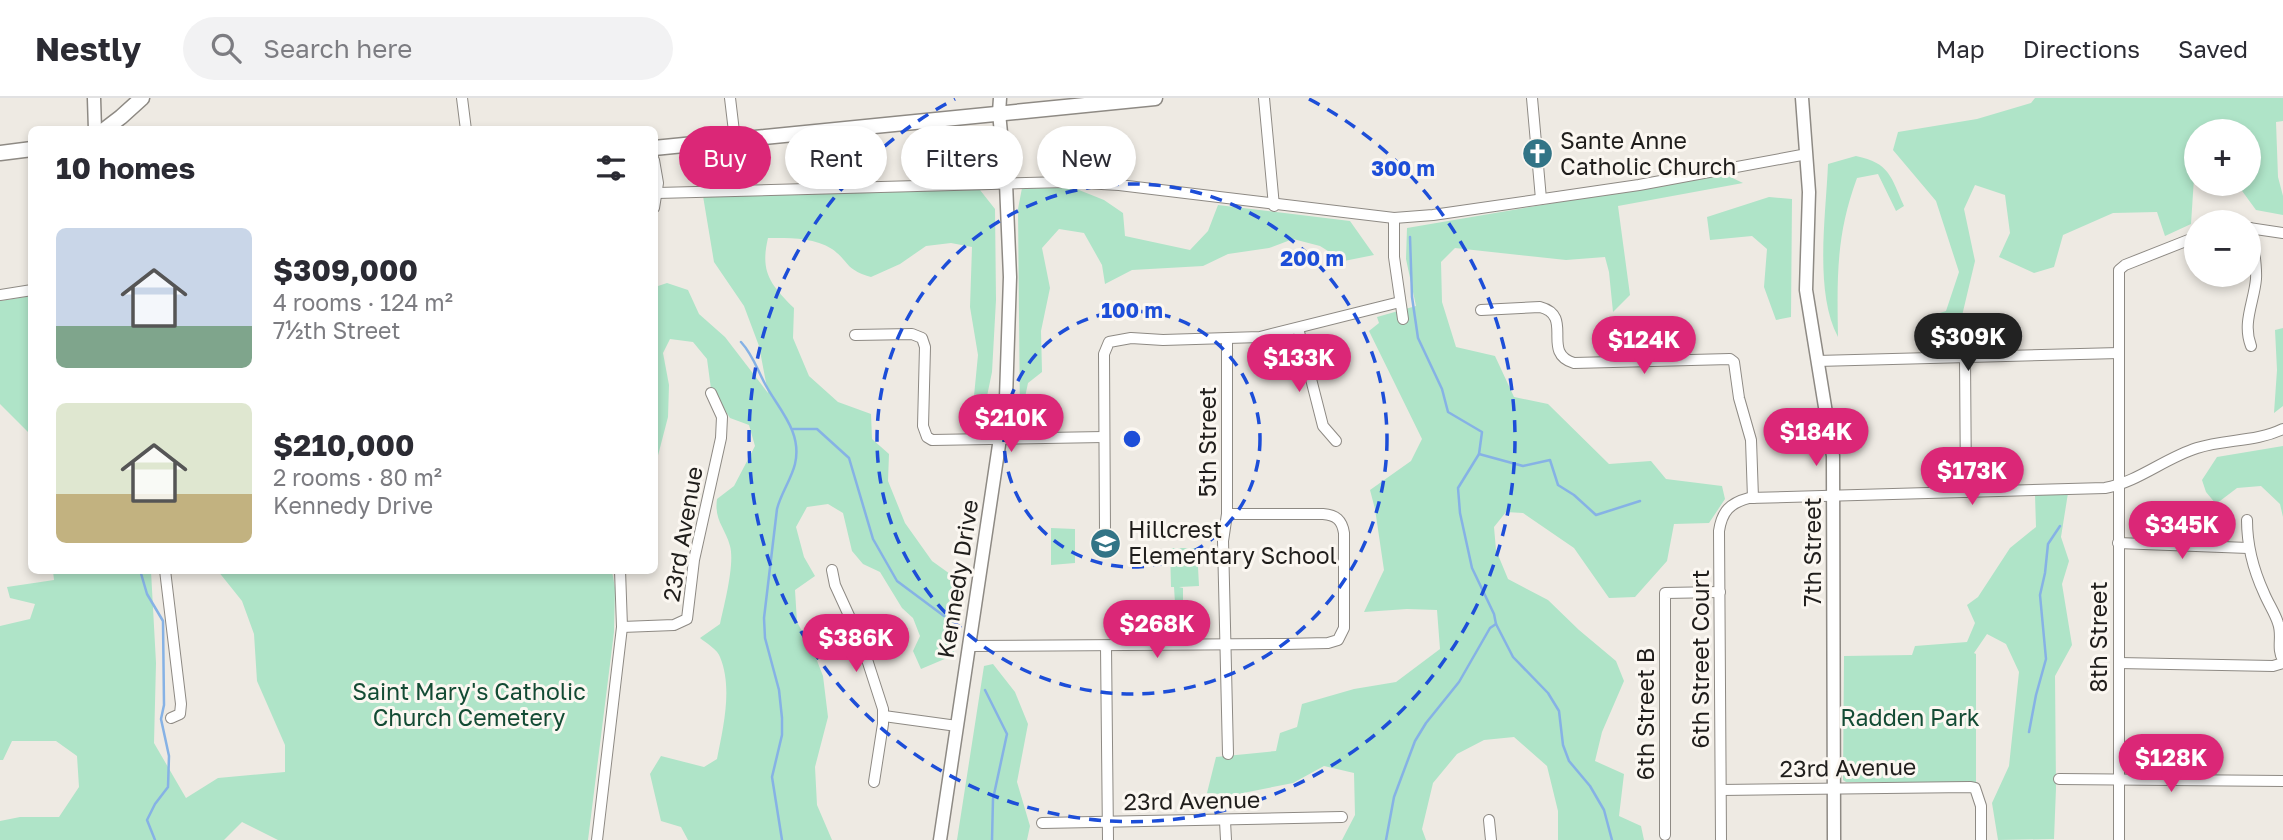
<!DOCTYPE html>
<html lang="en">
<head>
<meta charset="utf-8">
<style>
  body { margin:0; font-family:"Golos Text",sans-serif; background:#f2f2f3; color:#2b2b33; height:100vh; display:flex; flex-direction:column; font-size:26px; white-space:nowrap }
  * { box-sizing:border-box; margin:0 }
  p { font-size:23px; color:#7c7c81 }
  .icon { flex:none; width:38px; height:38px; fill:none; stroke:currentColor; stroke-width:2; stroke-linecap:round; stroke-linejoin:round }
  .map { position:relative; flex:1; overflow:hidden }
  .details { position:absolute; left:28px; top:28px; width:630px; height:448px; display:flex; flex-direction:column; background:#fff; border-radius:10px; box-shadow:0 4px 10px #0003 }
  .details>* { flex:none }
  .guide { position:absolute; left:679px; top:28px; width:665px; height:63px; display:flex; gap:14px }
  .fabs { position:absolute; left:2184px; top:21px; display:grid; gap:14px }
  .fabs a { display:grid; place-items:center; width:77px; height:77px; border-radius:50%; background:#fff; box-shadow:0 4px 10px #0003; font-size:35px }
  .price { position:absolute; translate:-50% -60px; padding:0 16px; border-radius:24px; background:#db2777; color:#fff; font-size:23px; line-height:46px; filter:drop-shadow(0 2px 4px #0008) }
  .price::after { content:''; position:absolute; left:50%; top:42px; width:21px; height:16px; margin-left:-10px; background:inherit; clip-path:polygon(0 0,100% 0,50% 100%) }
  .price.on { background:#222; color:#fff }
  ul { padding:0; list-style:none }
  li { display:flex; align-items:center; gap:21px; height:175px; padding:0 28px }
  li span { display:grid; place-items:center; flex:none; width:196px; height:140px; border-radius:10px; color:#555 }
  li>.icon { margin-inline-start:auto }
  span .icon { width:84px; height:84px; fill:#fffc; stroke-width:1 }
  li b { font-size:30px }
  h2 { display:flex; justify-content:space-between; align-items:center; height:84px; padding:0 28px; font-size:30px }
  .chip { padding:0 24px; border-radius:32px; background:#fff; box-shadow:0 4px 10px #0003; font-size:24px; line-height:63px }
  .chip.on { background:#db2777; color:#fff }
  header { display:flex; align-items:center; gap:42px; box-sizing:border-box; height:98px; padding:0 35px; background:#fff; border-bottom:2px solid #e1e1e2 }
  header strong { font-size:33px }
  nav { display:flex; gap:38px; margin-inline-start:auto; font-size:24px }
  .search { width:490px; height:63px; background:#f2f2f3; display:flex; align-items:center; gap:18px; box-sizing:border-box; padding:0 24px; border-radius:38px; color:#7c7c81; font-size:26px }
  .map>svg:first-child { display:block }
</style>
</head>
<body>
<header>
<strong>Nestly</strong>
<div class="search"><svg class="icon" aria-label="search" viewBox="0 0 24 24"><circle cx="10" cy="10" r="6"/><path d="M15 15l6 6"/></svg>Search here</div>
<nav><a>Map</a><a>Directions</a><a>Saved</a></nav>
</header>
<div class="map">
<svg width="2283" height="742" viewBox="0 0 2283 742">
  <rect width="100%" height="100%" fill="#eeeae3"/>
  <!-- green -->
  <g fill="#afe4c8">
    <polygon points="2035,0 2283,0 2283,23 2276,24 2278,79 2283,98 2283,117 2256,112 2237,86 2249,86 2249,33 2196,33 2196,79 2194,80 2191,126 2165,138 2157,114 2113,115 2063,137 2054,169 2034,175 1999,159 2010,135 2005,97 1975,87 1964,111 1975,163 1961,222 1928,244 1927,219 1946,213 1959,174 1936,103 1893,52 1898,34 1977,21 2031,5"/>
    <path d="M1856,58c34,7 35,21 48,50l-8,5 -18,-37 -21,4c-21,57 -20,99 -19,159 -24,-45 -12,-122 -10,-173z"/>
    <polygon points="1724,76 1743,85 1618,108 1630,197 1613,214 1609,174 1605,159 1566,162 1455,150 1441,164 1442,204 1456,249 1495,258 1514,299 1548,306 1609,366 1651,363 1666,381 1722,388 1725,401 1709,425 1674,426 1667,463 1635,499 1609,500 1574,450 1523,415 1506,414 1494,429 1496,452 1508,481 1548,502 1579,532 1616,563 1624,583 1602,634 1595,663 1624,676 1619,718 1641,728 1644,742 1558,742 1558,713 1547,668 1514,639 1484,642 1457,656 1433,685 1422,731 1426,742 1342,742 1355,717 1354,675 1324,668 1293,685 1233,697 1207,695 1216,659 1276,653 1280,635 1297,629 1302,606 1354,591 1396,584 1440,551 1437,512 1407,511 1364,514 1384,472 1375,411 1370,392 1411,363 1422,341 1369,233 1379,225 1377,219 1416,208 1406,161 1407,130"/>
    <polygon points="1064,86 1104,102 1123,115 1125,138 1190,152 1208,133 1218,107 1350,123 1374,157 1344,163 1320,148 1293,141 1269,150 1228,156 1203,168 1132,172 1105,186 1102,167 1084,135 1059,131 1042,150 1050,190 1041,233 1042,274 1028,285 1020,323 1018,111 1022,90"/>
    <path d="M980,92l15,19 1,91 -4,72 -6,29 -12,-5 4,-41 -8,-48 2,-60 -21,-4 -25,3 -26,18 -29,13c-27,-8 -21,-15 -39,-28 -19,-12 -43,-11 -64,-11 -8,34 2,46 26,70l-1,30 16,38 29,26 33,12 1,25 17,15 -1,27 17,42 27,38 25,18 -3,38v38l-33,14 -8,-18 7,-15 -7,-18 -11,-10 -22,-36 -17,-8 -11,-13 -9,-38 -15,-9 -21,3 -11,20 8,30 11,19 -20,14 2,32 17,31 9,23 5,41 -13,50 2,38 15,35h-144l-7,-13 -20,-6 -11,-47 11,-18 43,11 13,-8c6,-31 16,-71 3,-102 -2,-7 -14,-14 -20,-19l20,-14c4,-19 15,-60 10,-78 -5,-19 -16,-25 -13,-47l17,-13 21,-40 -6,-21 -19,-7 -19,-29 -4,-30 -14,-17 -23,-3 -7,14 6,32 -1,32 -13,50v-180l12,-4 21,7 11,24 26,23 43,56 -9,-47 -15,-40 -30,-44 -11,-66z"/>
    <polygon points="1769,99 1792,101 1791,219 1776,222 1764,189 1767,151 1752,138 1710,142 1707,119"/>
    <polygon points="31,198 32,198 31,337 0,306 0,203"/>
    <polygon points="2283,230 2283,308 2274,315 2277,272 2275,232"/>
    <polygon points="2283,348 2283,419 2280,406 2261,388 2237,390 2216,406 2206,394 2202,382 2217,359"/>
    <polygon points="2068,395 2061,439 2069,463 2062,486 2072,547 2055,578 2056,690 2054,741 1998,742 1992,705 2009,668 2019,574 2006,546 1987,536 1974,555 1976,556 1976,684 1846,684 1843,682 1844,558 1912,557 1915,548 1967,544 1975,525 1967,507 1978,499 2010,450 2036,429 2035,397"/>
    <polygon points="1051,430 1075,431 1075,465 1051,467"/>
    <polygon points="1170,450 1197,450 1199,488 1179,489 1183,490 1183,505 1175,505 1174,489 1171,489"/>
    <polygon points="53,473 151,473 156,565 154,645 186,700 218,680 285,674 285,647 257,583 254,536 242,503 218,473 612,473 615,490 614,534 588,742 278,742 242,724 224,742 0,742 0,723 20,719 59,719 79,689 77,658 56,643 12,643 3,662 0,662 0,528 30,521 35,506 10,500 7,489 54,482"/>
    <polygon points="993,566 1015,594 1028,626 1017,684 1030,728 1027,742 957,742 984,568"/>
  </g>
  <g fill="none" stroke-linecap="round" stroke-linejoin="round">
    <!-- stream -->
    <g stroke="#86b2e5" stroke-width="2.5">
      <polyline points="1410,139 1412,199 1418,240 1442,291 1448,314 1482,334 1479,356 1458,390 1460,415 1472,470 1494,516 1496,526 1513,559 1548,595 1559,613 1563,647 1569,663 1590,688 1604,712 1612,742"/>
      <path d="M741,244c11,12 15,24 22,38 13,27 40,50 32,84 -4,16 -14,29 -18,45l-13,109 1,20 14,52 3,28v17l-10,42 10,63"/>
      <polyline points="793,331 817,331 849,360 873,441 897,483 944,518"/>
      <polyline points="1479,356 1523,368 1550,362 1558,387 1574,397 1596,417 1640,403"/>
      <polyline points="140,472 147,496 163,523 164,607 161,621 169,658 168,689 155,706 147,722 155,742"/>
      <polyline points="985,592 1007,636 993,701 992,742"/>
      <polyline points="2029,634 2036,597 2046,561 2040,497 2045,475 2048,446 2060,428"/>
      <polyline points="1386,742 1394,699 1415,643 1426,625 1459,584 1490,530 1496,526"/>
    </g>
    <defs>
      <g id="street">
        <polyline points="462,0 466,32"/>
        <polyline points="730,0 735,42"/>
        <polyline points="1264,0 1274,108"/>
        <polyline points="1532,0 1541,101"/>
        <polyline points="654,62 658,85 654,110"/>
        <polyline points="657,95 1067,84 1119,87 1394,120 1433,117 1639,87 1807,56"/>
        <polyline points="1394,120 1394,159 1403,221"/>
        <polyline points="2249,130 2283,135"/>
        <path d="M2250,130c3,17 7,34 6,51 -2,23 -14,44 -5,67"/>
        <polyline points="0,197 32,192"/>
        <path d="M1481,212l59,-3c35,9 0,46 34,56l156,-4 4,3 5,36 12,42 2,58"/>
        <polyline points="1298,230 1323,328 1336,343"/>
        <polyline points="855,237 912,236 922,240 925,249 923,328 927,339 932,342 1104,339"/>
        <polyline points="1227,242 1227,416 1223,443 1228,656"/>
        <polyline points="1965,259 1966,394"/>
        <polyline points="1817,263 2119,255"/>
        <path d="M2247,422c0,26 6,49 17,73 4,10 11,20 14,30 5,13 -2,25 5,37"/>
        <polyline points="1105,435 1104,256 1109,244 1131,240 1163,242 1260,239 1400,204"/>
        <polyline points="2118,445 2248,450"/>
        <polyline points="165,472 181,606 180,616 171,620"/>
        <polyline points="832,472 835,487 862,546 883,611 883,626 874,684"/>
        <polyline points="622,529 674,527 687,521 694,462 721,340 722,319 711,295"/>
        <path d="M969,548l316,-2 43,-1 10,-3 6,-12v-95c-2,-13 -8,-18 -21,-19h-96"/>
        <polyline points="1106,548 1108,742"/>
        <polyline points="2119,565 2273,568 2283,565"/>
        <polyline points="884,618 957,628"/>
        <polyline points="2059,681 2283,683"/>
        <polyline points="1721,692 1970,689 1975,690 1981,708 1981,742"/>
        <polyline points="1489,722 1491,742"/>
        <polyline points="1225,723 1226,742"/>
        <polyline points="1042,725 1342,719"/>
        <polyline points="1665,737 1665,495 1720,494"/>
        <polyline points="597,742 622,529 620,472"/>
        <path d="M1721,742l-2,-309c3,-20 11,-28 30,-33l356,-10c33,-6 60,-30 92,-40 28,-9 59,-6 86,-19"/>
        <polyline points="2119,742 2119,172 2125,167 2196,139"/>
      </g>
      <g id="secondary">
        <polyline points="94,0 95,32"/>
        <polyline points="1802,0 1809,94 1806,192 1833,358 1834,742"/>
        <polyline points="940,742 1006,300 1010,179 1006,85 999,15 1000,0"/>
      </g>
      <g id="primary">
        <polyline points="104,32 121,19 142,0"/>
        <polyline points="654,50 1155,0"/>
        <polyline points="0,55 32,51"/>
      </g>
    </defs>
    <!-- street casing -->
    <use href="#street" stroke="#8e8a84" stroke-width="12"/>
    <!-- secondary casing -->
    <use href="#secondary" stroke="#8e8a84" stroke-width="15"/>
    <!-- primary casing -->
    <use href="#primary" stroke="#8e8a84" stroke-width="17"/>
    <!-- street -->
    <use href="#street" stroke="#fff" stroke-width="10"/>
    <!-- secondary -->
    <use href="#secondary" stroke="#fff" stroke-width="12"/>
    <!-- primary -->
    <use href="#primary" stroke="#fff" stroke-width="14"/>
  </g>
  <!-- distance rings -->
  <g fill="none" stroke="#1d4ed8" stroke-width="3.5" stroke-dasharray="12 9">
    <circle cx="1132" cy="341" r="128"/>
    <circle cx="1132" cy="341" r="255"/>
    <path d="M1309 1A383 383 0 1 1 955 1"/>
  </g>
  <!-- icons -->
  <defs>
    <symbol id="church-disc" viewBox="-11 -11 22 22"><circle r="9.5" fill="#327486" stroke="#fbf7f1"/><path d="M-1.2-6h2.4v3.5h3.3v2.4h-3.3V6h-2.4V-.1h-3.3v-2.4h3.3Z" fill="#fff"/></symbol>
    <symbol id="school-disc" viewBox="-11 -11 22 22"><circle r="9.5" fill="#327486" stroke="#fbf7f1"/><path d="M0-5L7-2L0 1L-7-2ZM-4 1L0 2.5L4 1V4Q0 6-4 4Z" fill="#fff"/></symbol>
  </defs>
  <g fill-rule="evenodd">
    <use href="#church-disc" x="1520" y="38" width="35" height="35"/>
    <use href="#school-disc" x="1088" y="428" width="35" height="35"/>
  </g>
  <g text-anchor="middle" stroke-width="6" stroke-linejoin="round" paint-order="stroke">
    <!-- poi labels -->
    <g font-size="23" fill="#201e1c" stroke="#fbf7f1" text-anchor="start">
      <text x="1560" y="51">Sante Anne<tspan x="1560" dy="26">Catholic Church</tspan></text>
      <text x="1128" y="440">Hillcrest<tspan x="1128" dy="26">Elementary School</tspan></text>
    </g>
    <!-- street labels -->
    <g font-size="23" fill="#201e1c" stroke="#fbf7f1">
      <text transform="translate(1208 344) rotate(-90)" y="8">5th Street</text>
      <text transform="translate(683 436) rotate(-80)" y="8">23rd Avenue</text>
      <text transform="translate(1813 454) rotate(-90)" y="8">7th Street</text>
      <text transform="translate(958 481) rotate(-81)" y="8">Kennedy Drive</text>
      <text transform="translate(2099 539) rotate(-90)" y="8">8th Street</text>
      <text transform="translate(1701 561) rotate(-90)" y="8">6th Street Court</text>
      <text transform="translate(1646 616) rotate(-90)" y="8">6th Street B</text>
      <text transform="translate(1848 670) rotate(-1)" y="8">23rd Avenue</text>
      <text transform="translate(1192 703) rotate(-1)" y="8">23rd Avenue</text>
    </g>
    <!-- park labels -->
    <g font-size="23" fill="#134b34" stroke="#fbf7f1">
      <text x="469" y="602">Saint Mary's Catholic<tspan x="469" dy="26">Church Cemetery</tspan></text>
      <text x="1910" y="628">Radden Park</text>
    </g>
  </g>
  <circle cx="1132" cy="341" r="10" fill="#1d4ed8" stroke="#fbf7f1" stroke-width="3.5"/>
  <g font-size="21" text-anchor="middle" font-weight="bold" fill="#1d4ed8" stroke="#fbf7f1" stroke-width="6" stroke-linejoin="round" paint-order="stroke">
    <text x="1403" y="78">300 m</text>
    <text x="1312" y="168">200 m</text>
    <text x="1132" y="220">100 m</text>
  </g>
</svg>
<div class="fabs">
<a>+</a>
<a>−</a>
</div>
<b class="price on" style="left:1968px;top:275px">$309K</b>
<b class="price" style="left:1644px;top:278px">$124K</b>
<b class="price" style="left:1299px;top:296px">$133K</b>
<b class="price" style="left:1011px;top:356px">$210K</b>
<b class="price" style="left:1816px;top:370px">$184K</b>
<b class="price" style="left:1972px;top:409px">$173K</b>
<b class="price" style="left:2182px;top:463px">$345K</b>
<b class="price" style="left:1157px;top:562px">$268K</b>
<b class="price" style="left:856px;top:576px">$386K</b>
<b class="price" style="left:2171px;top:696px">$128K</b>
<div class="guide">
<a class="chip on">Buy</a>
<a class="chip">Rent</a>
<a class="chip">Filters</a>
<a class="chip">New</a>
</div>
<section class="details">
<h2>10 homes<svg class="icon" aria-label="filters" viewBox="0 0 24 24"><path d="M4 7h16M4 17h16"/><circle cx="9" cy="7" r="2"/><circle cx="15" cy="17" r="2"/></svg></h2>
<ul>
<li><span style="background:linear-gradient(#c9d6e8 70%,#7fa58c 0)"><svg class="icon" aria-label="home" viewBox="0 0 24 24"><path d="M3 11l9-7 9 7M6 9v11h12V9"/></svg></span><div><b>$309,000</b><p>4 rooms · 124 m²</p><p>7½th Street</p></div></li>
<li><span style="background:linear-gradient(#dfe7d0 65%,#c2b280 0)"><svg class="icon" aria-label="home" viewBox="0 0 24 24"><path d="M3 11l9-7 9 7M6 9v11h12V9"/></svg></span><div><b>$210,000</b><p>2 rooms · 80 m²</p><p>Kennedy Drive</p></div></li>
</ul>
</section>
</div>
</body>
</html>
